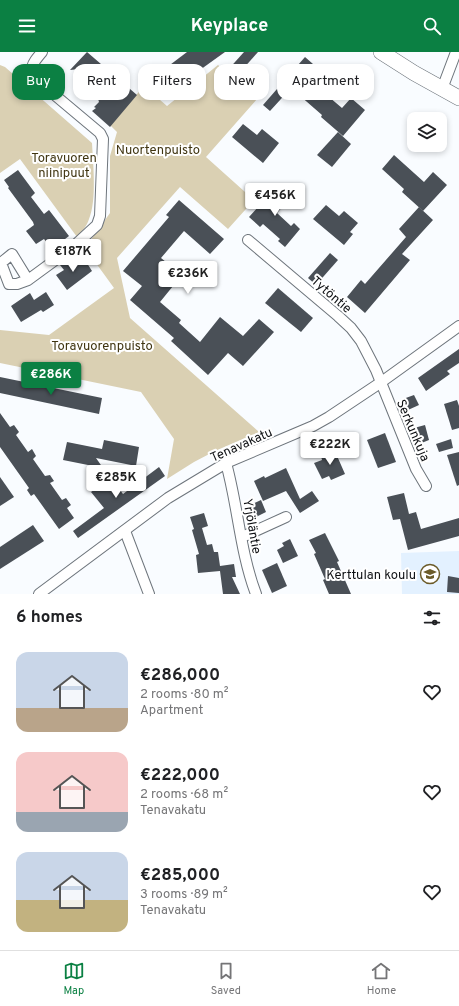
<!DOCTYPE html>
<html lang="en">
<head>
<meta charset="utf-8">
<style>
  body { margin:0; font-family:Overpass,sans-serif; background:#f6f6f6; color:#202124; height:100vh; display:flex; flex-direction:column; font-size:15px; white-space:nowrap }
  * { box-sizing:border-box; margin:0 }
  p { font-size:13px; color:#757577 }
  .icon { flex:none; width:22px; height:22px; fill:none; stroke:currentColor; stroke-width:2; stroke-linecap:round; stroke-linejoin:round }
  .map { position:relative; height:542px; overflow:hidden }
  .panel { display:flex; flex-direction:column; background:#fff; flex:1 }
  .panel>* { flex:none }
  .hud { position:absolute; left:12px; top:12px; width:435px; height:36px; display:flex; gap:8px }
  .controls { position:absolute; left:407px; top:60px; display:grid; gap:8px }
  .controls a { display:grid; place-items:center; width:40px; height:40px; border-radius:8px; background:#fff; box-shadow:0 2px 6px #0003; font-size:20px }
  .price { position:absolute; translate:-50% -34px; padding:0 9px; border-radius:4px; background:#fff; color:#222; font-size:13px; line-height:26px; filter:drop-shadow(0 1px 2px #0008) }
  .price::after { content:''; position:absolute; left:50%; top:24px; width:12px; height:9px; margin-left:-6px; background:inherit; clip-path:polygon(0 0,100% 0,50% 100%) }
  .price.on { background:#0b8043; color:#fff }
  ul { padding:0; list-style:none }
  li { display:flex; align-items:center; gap:12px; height:100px; padding:0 16px }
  li span { display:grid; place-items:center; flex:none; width:112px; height:80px; border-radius:12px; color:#555 }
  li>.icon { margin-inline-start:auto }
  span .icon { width:48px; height:48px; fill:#fffc; stroke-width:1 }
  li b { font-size:17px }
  h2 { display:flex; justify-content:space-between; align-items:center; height:48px; padding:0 16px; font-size:17px }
  .chip { padding:0 14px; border-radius:12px; background:#fff; box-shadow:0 2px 6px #0003; font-size:14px; line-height:36px }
  .chip.on { background:#0b8043; color:#fff }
  header { display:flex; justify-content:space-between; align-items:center; height:52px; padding:0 16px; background:#0b8043; color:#fff; font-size:18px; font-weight:700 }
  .menu { display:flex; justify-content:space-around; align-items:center; height:56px; border-top:1px solid #e0e0e0; background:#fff; font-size:11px; color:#757577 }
  .menu a { display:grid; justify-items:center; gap:2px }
  .menu .on { color:#0b8043 }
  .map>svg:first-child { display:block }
</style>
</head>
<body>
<header><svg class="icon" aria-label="menu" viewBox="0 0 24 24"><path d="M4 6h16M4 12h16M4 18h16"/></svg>Keyplace<svg class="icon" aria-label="search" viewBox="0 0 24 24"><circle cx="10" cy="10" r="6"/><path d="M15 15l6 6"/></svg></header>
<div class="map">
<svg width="459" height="542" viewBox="0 0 459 542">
  <rect width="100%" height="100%" fill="#f9fcff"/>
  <!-- built -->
  <polygon fill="#e3f1ff" points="459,499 459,542 402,542 401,501"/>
  <!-- green -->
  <g fill="#dad0b3">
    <path d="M0,13l5,2 87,76c1,21 5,57 -3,76 -2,7 -7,12 -12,18l-57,-78 -20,14z"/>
    <polygon points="218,13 257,47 206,105 254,148 228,177 180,135 117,206 130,266 259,380 215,399 194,410 167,427 174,387 141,340 0,311 0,278 49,283 114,236 85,196 110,161 110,104 117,80 110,73 144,34 167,54"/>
  </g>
  <!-- building -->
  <g fill="#4a5057">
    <polygon points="87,0 137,43 110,75 92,59 96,56 94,55 99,50 95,37 97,35 95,21 89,16 70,18"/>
    <polygon points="187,0 225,0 165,43 154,25"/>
    <polygon points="244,0 258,0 234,27 226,20"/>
    <polygon points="305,5 313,12 303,23 342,56 351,46 365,58 343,84 321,65 322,63 291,36 270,59 263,53"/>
    <polygon points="243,72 257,83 262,77 279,91 263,111 232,85"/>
    <polygon points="338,80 351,92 332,115 317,103"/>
    <polygon points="394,103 424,130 433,120 447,133 423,159 402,140 404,137 382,117"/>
    <polygon points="18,118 35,141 31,145 44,162 49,158 69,184 52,197 44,187 36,192 26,179 34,173 33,170 8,136 9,135 4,128"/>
    <polygon points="276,135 289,147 277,161 291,174 294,171 300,177 285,195 278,189 280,187 263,172 260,175 249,165"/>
    <polygon points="179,148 224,187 210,202 184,179 161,206 182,223 160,250 181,268 179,271 200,290 220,265 243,284 259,267 274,280 243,314 228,301 208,323 171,289 174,286 130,248 142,234 123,219 169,165 166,163"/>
    <polygon points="326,153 339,164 344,159 358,171 350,180 353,182 344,193 313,167"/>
    <polygon points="419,155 433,168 402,202 410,208 365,261 347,245 361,228 365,232 406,185 399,177"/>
    <polygon points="330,201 338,208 316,233 308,226"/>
    <polygon points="70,206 76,214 85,208 92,219 67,238 56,223 64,218 60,213"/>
    <polygon points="278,236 313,266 301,280 265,251"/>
    <polygon points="46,240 54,253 43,260 41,258 21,270 11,254 30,241 34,248"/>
    <polygon points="459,297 459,311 447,319 450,322 426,339 418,326"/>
    <polygon points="0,325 102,346 99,362 0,341"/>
    <polygon points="414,343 419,353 408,358 403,347"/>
    <polygon points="457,348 459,354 459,376 452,378 444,352"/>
    <polygon points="0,361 10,375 14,373 19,380 16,383 28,400 32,397 36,404 33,407 45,424 50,423 54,429 50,431 62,448 66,446 71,453 67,456 74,466 59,477 34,442 31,444 27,438 29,436 0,395"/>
    <polygon points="425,373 429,388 419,392 414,376"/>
    <polygon points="385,381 396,410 378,416 367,388"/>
    <polygon points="451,387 453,396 439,400 436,392"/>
    <polygon points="104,388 139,395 136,414 96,406 103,416 63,408 67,390 102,397"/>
    <polygon points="334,397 345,422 331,428 329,424 322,427 314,411 322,408 321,404"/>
    <polygon points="459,400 459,433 457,434 447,403"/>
    <polygon points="159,415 165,424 78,486 73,479 104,456 91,440 111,426 123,442"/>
    <polygon points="286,416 300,447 312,439 319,449 300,461 286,439 263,449 254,429 264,424 265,426"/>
    <polygon points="0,425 14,445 0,454"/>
    <polygon points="404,441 409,462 416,460 421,477 459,466 459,484 408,498 400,467 393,468 387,445"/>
    <polygon points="261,448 266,460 256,465 250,453"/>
    <polygon points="204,461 208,474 202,476 207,493 212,492 214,500 218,500 220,514 234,512 236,525 232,525 240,542 223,542 220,519 198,521 196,503 199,502 192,478 194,477 190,465"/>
    <polygon points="33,473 44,489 0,517 0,495"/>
    <polygon points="325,481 339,509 337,510 351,542 329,542 323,528 325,527 314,502 316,501 309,488"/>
    <polygon points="290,487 298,504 283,511 277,498 284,494 282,491"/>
    <polygon points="277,511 287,534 272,541 262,518"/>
    <polygon points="448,524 459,526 459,541 447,540"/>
  </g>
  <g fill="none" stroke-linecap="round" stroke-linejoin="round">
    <defs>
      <g id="street">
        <polyline points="442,37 456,0"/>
        <polyline points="248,188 338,264 351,276 361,289 376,318 416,417 426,434"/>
        <path d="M28,228l-16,-26 -11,9 8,21h8l11,-4 45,-33 24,-22 3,-9 3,-77 -3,-6 -62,-52c-9,-14 -7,-16 4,-29"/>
        <path d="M226,411c12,43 14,89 30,131"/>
        <polyline points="125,479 149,542"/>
        <polyline points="242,485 286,465"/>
        <polyline points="39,542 168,446 226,411 313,374 329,365 380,331 459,274"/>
      </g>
      <polyline id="secondary" points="381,0 414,21 459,46"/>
    </defs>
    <!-- street casing -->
    <use href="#street" stroke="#6e757c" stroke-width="12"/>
    <!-- secondary casing -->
    <use href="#secondary" stroke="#6e757c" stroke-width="16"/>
    <!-- street -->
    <use href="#street" stroke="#fff" stroke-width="10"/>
    <!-- secondary -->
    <use href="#secondary" stroke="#fff" stroke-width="15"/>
  </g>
  <!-- icons -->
  <defs>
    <symbol id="school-ring" viewBox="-11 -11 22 22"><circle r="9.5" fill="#fff" stroke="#6b5b29" stroke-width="1.5"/><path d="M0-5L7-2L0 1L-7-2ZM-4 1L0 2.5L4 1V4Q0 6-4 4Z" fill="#6b5b29"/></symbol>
  </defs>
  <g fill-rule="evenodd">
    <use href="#school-ring" x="419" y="511" width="22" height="22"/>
  </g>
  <g text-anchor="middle" stroke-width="4" stroke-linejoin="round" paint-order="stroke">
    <!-- park labels -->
    <g font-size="13" fill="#3f3410" stroke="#fff">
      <text x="158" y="102">Nuortenpuisto</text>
      <text x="64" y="110">Toravuoren<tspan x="64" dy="15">niinipuut</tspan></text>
      <text x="102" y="298">Toravuorenpuisto</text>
    </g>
    <!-- street labels -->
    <g font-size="13" fill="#0e1013" stroke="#fff">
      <text transform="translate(332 242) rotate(41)" y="5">Tytöntie</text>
      <text transform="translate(414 378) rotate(67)" y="5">Serkunkuja</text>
      <text transform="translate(241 392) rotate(-24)" y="5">Tenavakatu</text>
      <text transform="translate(253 474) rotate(80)" y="5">Yrjöläntie</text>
    </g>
    <!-- poi labels -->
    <g font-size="13" fill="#0e1013" stroke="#fff" text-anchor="end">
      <text x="416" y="527">Kerttulan koulu</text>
    </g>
  </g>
</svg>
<div class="controls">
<a><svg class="icon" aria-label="layers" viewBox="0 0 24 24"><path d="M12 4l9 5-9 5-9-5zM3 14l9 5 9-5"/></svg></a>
</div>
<b class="price" style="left:275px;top:165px">€456K</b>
<b class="price" style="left:73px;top:221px">€187K</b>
<b class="price" style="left:188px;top:243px">€236K</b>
<b class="price on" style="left:51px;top:344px">€286K</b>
<b class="price" style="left:330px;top:414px">€222K</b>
<b class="price" style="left:116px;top:447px">€285K</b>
<div class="hud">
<a class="chip on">Buy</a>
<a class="chip">Rent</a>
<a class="chip">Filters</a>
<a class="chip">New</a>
<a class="chip">Apartment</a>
</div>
</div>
<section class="panel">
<h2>6 homes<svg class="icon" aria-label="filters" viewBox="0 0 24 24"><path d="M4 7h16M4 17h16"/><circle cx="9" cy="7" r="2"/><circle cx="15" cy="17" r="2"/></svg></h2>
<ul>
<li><span style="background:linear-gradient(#c9d6e8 70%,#b9a48a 0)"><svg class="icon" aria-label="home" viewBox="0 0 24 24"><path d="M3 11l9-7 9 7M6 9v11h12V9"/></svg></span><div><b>€286,000</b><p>2 rooms · 80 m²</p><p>Apartment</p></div><svg class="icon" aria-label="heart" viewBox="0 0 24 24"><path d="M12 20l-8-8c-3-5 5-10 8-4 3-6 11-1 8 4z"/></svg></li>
<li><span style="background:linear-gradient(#f6c9c9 75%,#9aa5b1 0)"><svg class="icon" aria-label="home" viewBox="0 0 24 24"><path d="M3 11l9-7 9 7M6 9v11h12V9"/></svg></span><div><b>€222,000</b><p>2 rooms · 68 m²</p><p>Tenavakatu</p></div><svg class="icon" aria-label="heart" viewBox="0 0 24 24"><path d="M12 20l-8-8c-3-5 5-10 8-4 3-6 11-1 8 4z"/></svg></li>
<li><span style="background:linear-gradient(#c9d6e8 60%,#c2b280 0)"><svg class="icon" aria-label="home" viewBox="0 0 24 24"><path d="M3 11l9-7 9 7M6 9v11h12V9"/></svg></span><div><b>€285,000</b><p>3 rooms · 89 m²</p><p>Tenavakatu</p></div><svg class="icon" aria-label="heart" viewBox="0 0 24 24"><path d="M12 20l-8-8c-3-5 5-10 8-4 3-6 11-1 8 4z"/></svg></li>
</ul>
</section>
<nav class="menu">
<a class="on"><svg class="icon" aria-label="map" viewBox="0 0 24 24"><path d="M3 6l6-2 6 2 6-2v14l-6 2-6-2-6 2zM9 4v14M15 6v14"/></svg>Map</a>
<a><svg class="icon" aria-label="saved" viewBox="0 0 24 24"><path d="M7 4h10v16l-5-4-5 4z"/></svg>Saved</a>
<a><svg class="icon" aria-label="home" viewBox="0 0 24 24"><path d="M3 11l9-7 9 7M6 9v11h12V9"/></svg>Home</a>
</nav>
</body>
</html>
